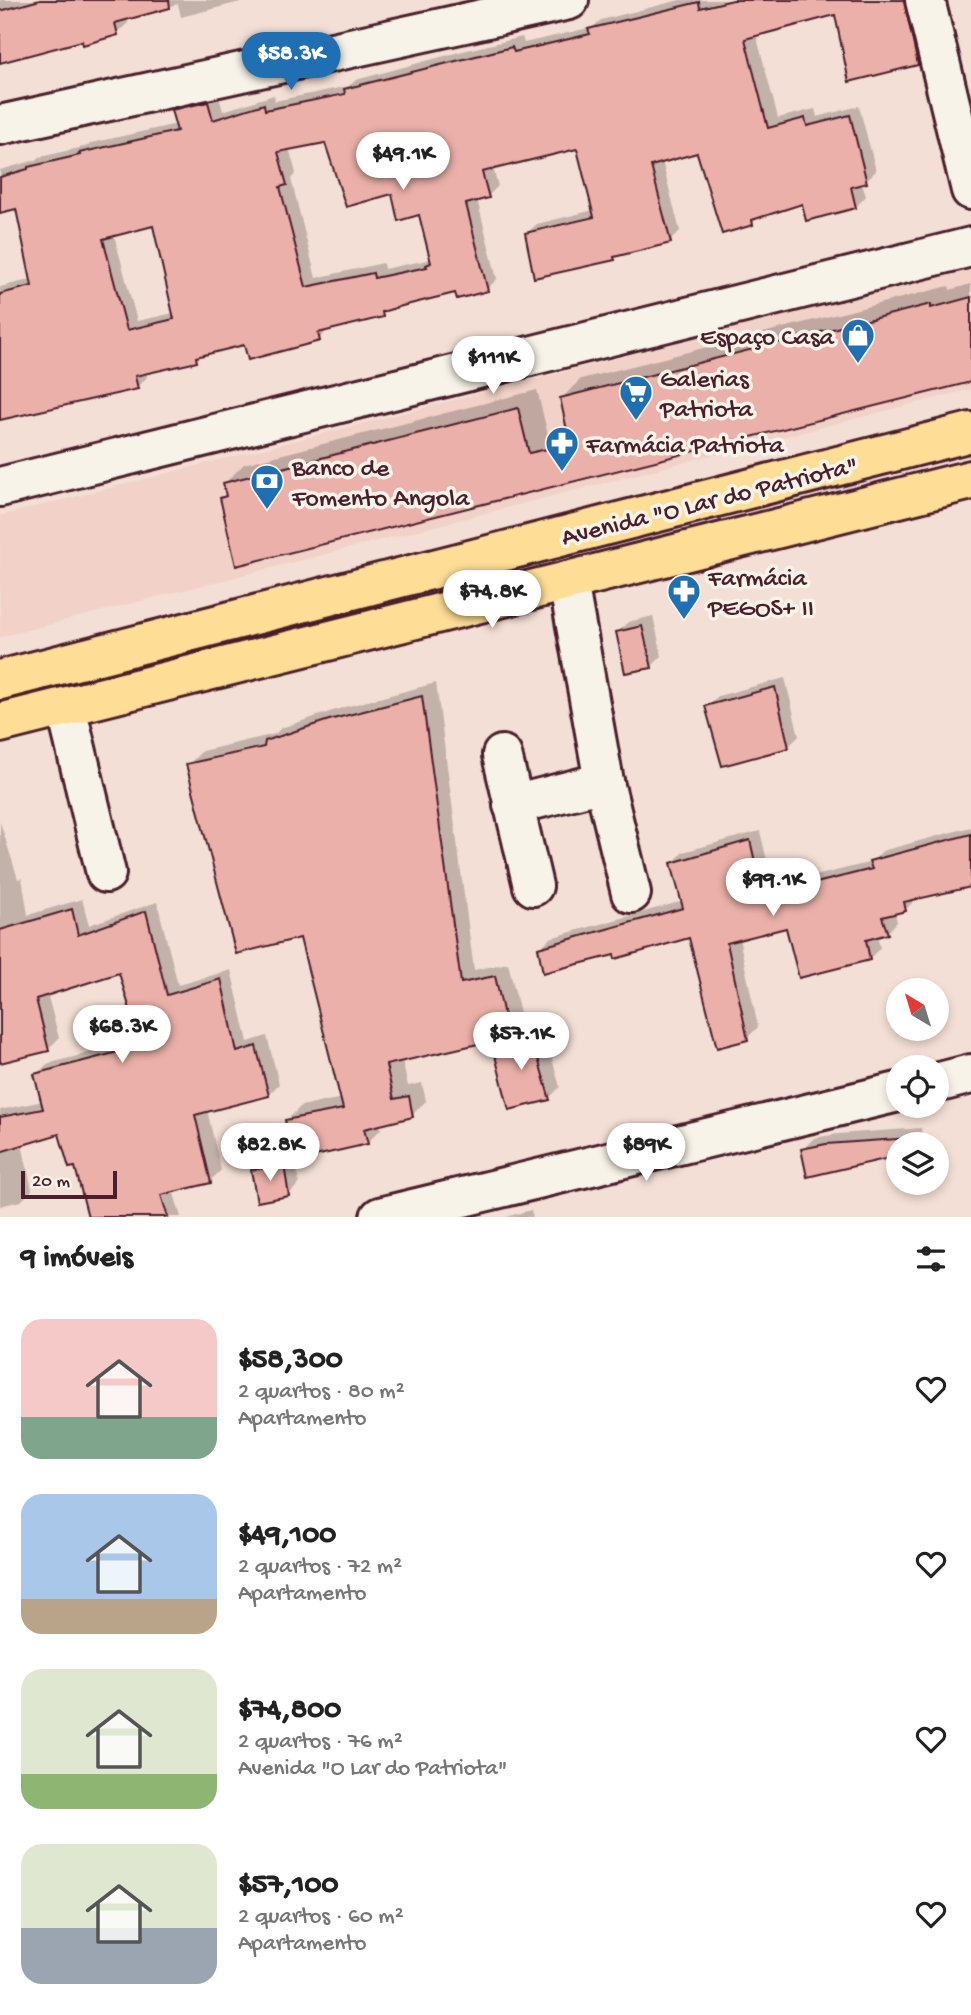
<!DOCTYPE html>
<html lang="pt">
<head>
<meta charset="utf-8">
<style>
  body { margin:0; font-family:"Gochi Hand",sans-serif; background:#f6f6f6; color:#222; height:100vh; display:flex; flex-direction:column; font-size:26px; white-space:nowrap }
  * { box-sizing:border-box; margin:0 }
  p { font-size:23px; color:#767676 }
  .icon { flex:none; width:38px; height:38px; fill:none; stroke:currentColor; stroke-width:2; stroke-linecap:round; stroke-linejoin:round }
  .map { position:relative; height:1217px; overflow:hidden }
  .panel { display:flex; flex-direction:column; background:#fff; flex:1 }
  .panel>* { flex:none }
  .needle { width:46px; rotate:322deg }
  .tools { position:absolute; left:886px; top:978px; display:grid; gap:14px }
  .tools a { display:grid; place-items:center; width:63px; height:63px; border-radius:50%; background:#fff; box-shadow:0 4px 10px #0003; font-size:35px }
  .scale { position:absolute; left:21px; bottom:18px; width:96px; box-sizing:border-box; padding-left:7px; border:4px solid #4a1f2b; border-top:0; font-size:19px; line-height:24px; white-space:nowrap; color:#4a1f2b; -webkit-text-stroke:5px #f7f3e8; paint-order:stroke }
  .price { position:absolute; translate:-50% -60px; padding:0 16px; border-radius:24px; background:#fff; color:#222; font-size:23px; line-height:46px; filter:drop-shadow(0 2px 4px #0008) }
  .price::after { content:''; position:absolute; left:50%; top:42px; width:21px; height:16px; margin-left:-10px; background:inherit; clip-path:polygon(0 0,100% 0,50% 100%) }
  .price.on { background:#1f6fb2; color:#fff }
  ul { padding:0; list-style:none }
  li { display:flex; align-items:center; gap:21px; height:175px; padding:0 21px }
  li span { display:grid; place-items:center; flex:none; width:196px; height:140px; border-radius:21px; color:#555 }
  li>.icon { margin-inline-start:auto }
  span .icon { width:84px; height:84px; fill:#fffc; stroke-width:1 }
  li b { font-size:30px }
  h2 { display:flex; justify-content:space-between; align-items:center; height:84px; padding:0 21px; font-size:30px }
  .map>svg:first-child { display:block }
</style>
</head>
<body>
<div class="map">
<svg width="971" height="1217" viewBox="0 0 971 1217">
  <rect width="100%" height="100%" fill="#f3dfd5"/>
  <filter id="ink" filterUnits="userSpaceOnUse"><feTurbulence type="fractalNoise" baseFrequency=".0143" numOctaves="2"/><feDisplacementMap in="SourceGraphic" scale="14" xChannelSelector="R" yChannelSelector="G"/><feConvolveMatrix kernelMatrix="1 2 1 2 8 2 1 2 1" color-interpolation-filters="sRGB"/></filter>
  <g filter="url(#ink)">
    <!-- built -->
    <polygon fill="#f1d1c8" points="971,268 971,389 0,637 0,516"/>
    <!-- shadow -->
    <g fill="#0003" fill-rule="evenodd">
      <polygon points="0,0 248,0 181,17 178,4 127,18 128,23 117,33 83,39 0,61"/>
      <path d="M680,0h235l12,53 -10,10 -81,-50 -80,21 22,84 37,-9 2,8 42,-11 17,65 -14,13 4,12 -10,11 -53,-6 -42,14 -9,8 -53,-72 -37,10 18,70 -10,10 -51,13 -5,5 -88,-25 11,-10 57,-14 -15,-63 -86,21 5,18 -10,10 -11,3 20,80 -10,10 -31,2 -67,17 -7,7 -53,14 -10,10 -74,4 -42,10 -7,7 -50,12 1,5 -10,10 -137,32v-132l33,-8 -16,-72 -17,5v-42l36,-10 4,-3 48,-11 3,-3 86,-19 -4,-14 10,-10 35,-7 5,18 51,-16 1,6 74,-15 7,-6 107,-29 59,-14 2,6 22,-5 47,-11 8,-7zM326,141l95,72 11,46 -48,10 -1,-6 -67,15 -25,-99 5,-6 -7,-25zM602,214l1,3 -67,16v-4zM155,224l19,89 -37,8 -23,-86z"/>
      <polygon points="971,284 971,357 237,564 222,499 227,493 225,483 244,464 537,390 548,435 569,430 562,398 581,379 949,286 950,290"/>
      <polygon points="653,616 662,656 651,667 618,632 628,622"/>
      <polygon points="785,678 799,736 788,747 707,707 718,696"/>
      <polygon points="436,683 474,970 508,963 522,1021 510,1033 542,1024 560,1087 549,1098 494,1045 502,1036 402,1060 408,1086 422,1083 426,1101 412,1115 379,1123 381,1129 367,1143 295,1159 299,1184 289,1194 253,1171 263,1160 294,1156 287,1120 301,1106 343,1098 301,936 188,765 202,751 275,734 281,728 345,707"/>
      <polygon points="0,822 18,879 22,878 28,915 82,899 89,925 157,902 178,985 231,970 248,1042 267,1036 279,1084 268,1095 207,1110 221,1170 210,1181 173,1190 181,1217 100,1217 60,1132 22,1144 32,1190 21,1201 0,1206 0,1110 43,1101 36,1075 47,1064 141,1039 120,970 47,993 59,1038 48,1049 0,1062"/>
      <polygon points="971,827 971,885 916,899 905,910 895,912 897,922 887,933 877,935 880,948 869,959 787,926 739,938 758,1027 747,1038 691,936 616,952 539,949 550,938 683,901 673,863 683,852 760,831 771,878 781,876 783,884 872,862 882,851"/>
      <polygon points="921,1128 923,1140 918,1144 803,1149 814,1138 838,1134"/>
      <polygon points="531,1210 533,1217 506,1217"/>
    </g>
    <!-- building -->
    <g fill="#ebb0a9" stroke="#4a1f2b" stroke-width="2" fill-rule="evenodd">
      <polygon points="40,0 169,0 170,8 115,23 118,35 83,45 82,41 0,63 0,11"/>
      <path d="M733,0h171l14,65 -69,17 -14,-67 -90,24 23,89 37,-10 2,8 43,-11 17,68 -16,4 5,21 -50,13 -4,-17 -50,16 1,5 -31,9 -25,-81 -46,13 20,77 -57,14 1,3 -81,18 -9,-45 69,-16 -17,-68 -95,23 7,26 -23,6 22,87 -31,8 -2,-6 -53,13 -20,6 1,5 -65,16 2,8 -72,19 -4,-15 -48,12 1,5 -62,14 3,13 -138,31v-126l32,-8 -16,-77 -16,4v-36l28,-8v-2l52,-12 -1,-2 98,-22 -6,-21 37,-8 5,18 51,-16 1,6 80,-16 -1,-5 168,-42 2,5 76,-18 -2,-5 111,-27 1,6zM325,143l21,64 46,-13 6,27 21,-6 12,48 -5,2 1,2 -53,11 -1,-5 -67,14 -26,-100 7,-2 -9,-33zM153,226l21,93 -47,11 -24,-91z"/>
      <polygon points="971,297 971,382 236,566 220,498 226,496 223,483 518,408 529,453 570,444 560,398 931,304 931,308"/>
      <polygon points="642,626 652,668 625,673 616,632"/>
      <polygon points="775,687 789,748 722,766 705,706"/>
      <polygon points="422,696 461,983 495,976 509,1037 386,1065 394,1099 409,1096 413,1117 364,1129 368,1144 293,1161 285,1120 343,1109 300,938 236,954 186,764 264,747 265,741 329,720"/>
      <polygon points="971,834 971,887 904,902 906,911 882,917 888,934 866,940 870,960 799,978 786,928 727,943 748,1040 717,1048 689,938 615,959 614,955 543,973 538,948 683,908 671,863 750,840 761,888 770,886 772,894 872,869 869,861"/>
      <polygon points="72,909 78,935 146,911 167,995 221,979 237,1052 256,1046 269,1096 195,1115 211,1183 161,1195 168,1217 88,1217 75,1167 69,1168 59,1134 0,1152 0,1117 43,1109 34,1074 141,1046 119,973 36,999 49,1051 0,1063 0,930"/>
      <polygon points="531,1034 550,1100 509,1110 492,1044"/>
      <polygon points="911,1138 911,1144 898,1144 898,1156 807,1177 801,1149 826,1144"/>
      <polygon points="284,1165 289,1196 257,1202 251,1170"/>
    </g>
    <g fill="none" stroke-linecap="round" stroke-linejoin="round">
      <defs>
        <g id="minor">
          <polyline points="925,0 971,190"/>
          <polyline points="0,125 569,0"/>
          <polyline points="0,487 971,247"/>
          <polyline points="568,581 604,782 631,893"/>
          <polyline points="66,707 106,873"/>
          <polyline points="502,755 533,886"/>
          <polyline points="513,805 604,782"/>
          <polyline points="936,1083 971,1074"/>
          <polyline points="380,1217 898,1092"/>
        </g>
        <g id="major">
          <polyline points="0,680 971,432"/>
          <polyline points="0,723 971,480"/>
        </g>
      </defs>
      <!-- minor casing -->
      <use href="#minor" stroke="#4a1f2b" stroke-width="44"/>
      <!-- major casing -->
      <use href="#major" stroke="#4a1f2b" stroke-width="44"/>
      <!-- minor -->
      <use href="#minor" stroke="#f7f3e8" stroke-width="38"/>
      <!-- major -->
      <use href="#major" stroke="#fedd96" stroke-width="38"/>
    </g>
  </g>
  <!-- icons -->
  <defs>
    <symbol id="shop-pin" viewBox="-11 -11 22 30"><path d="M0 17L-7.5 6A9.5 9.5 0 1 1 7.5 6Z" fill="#1f6fb2" stroke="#f7f3e8"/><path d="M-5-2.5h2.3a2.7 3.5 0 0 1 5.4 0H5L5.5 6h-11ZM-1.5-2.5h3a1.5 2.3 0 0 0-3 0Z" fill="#fff"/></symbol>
    <symbol id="supermarket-pin" viewBox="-11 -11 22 30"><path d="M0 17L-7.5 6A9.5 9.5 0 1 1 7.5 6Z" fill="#1f6fb2" stroke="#f7f3e8"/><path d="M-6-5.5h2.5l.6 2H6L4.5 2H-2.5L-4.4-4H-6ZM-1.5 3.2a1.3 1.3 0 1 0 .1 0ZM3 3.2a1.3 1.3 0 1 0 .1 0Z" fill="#fff"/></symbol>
    <symbol id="pharmacy-pin" viewBox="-11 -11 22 30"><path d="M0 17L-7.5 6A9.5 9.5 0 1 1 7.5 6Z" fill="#1f6fb2" stroke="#f7f3e8"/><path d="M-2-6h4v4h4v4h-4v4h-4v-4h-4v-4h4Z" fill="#fff"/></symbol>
    <symbol id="bank-pin" viewBox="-11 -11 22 30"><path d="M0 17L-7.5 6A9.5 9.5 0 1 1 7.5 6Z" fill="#1f6fb2" stroke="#f7f3e8"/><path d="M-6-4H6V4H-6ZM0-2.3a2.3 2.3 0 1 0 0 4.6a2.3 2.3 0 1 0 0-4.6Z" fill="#fff"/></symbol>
  </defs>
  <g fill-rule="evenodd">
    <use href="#shop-pin" x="839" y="316" width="38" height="52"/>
    <use href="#supermarket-pin" x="617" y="373" width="38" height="52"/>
    <use href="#pharmacy-pin" x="543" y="424" width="38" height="52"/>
    <use href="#bank-pin" x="248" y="462" width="38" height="52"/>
    <use href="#pharmacy-pin" x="665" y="572" width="38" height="52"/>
  </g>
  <g text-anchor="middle" stroke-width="7" stroke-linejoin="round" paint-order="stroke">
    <!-- poi labels -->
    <g font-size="26" fill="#4a1f2b" stroke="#f7f3e8" text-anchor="start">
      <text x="834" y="344" text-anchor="end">Espaço Casa</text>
      <text x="660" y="386">Galerias<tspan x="660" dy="30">Patriota</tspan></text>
      <text x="586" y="452">Farmácia Patriota</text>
      <text x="292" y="475">Banco de<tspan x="292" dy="30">Fomento Angola</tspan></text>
      <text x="708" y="585">Farmácia<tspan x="708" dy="30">PEGOS+ II</tspan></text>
    </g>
    <!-- street labels -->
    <g font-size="26" fill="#4a1f2b" stroke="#f7f3e8">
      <text transform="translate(709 499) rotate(-14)" y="9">Avenida "O Lar do Patriota"</text>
    </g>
  </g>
</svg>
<div class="tools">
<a><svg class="needle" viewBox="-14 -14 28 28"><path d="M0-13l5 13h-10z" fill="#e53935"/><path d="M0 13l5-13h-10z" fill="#767676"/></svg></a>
<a><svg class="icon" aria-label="locate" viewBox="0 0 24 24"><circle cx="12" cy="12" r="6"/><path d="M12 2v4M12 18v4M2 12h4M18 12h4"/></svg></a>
<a><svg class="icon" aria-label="layers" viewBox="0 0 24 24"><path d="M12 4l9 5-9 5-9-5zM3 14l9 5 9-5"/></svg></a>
</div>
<div class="scale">20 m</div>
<b class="price on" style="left:291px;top:92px">$58.3K</b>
<b class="price" style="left:403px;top:192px">$49.1K</b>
<b class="price" style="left:493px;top:396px">$111K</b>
<b class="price" style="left:492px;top:630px">$74.8K</b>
<b class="price" style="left:773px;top:918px">$99.1K</b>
<b class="price" style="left:122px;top:1065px">$68.3K</b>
<b class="price" style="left:521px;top:1072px">$57.1K</b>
<b class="price" style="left:270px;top:1183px">$82.8K</b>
<b class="price" style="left:646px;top:1183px">$89K</b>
</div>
<section class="panel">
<h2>9 imóveis<svg class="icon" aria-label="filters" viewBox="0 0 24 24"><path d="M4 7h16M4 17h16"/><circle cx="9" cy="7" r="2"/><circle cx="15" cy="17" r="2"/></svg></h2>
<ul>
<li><span style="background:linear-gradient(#f6c9c9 70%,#7fa58c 0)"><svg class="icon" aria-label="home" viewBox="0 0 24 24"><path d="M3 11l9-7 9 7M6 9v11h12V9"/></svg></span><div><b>$58,300</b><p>2 quartos · 80 m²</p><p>Apartamento</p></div><svg class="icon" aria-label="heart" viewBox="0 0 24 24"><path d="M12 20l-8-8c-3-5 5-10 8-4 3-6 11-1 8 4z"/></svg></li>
<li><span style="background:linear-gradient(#a9c7e8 75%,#b9a48a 0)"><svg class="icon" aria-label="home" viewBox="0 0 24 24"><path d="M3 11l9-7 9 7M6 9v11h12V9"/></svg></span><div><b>$49,100</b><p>2 quartos · 72 m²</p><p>Apartamento</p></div><svg class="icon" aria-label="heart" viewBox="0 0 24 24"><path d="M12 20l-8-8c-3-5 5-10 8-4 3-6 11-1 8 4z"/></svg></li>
<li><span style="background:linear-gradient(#dfe7d0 75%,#8fb573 0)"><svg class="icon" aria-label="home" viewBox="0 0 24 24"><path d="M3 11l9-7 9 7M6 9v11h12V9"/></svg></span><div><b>$74,800</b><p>2 quartos · 76 m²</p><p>Avenida &quot;O Lar do Patriota&quot;</p></div><svg class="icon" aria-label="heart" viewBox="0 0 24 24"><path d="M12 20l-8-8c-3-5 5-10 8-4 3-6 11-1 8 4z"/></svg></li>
<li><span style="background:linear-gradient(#dfe7d0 60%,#9aa5b1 0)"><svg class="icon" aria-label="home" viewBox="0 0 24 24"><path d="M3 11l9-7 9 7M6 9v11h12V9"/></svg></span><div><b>$57,100</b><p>2 quartos · 60 m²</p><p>Apartamento</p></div><svg class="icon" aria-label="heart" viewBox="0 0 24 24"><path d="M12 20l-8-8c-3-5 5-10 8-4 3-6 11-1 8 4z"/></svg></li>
</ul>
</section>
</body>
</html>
